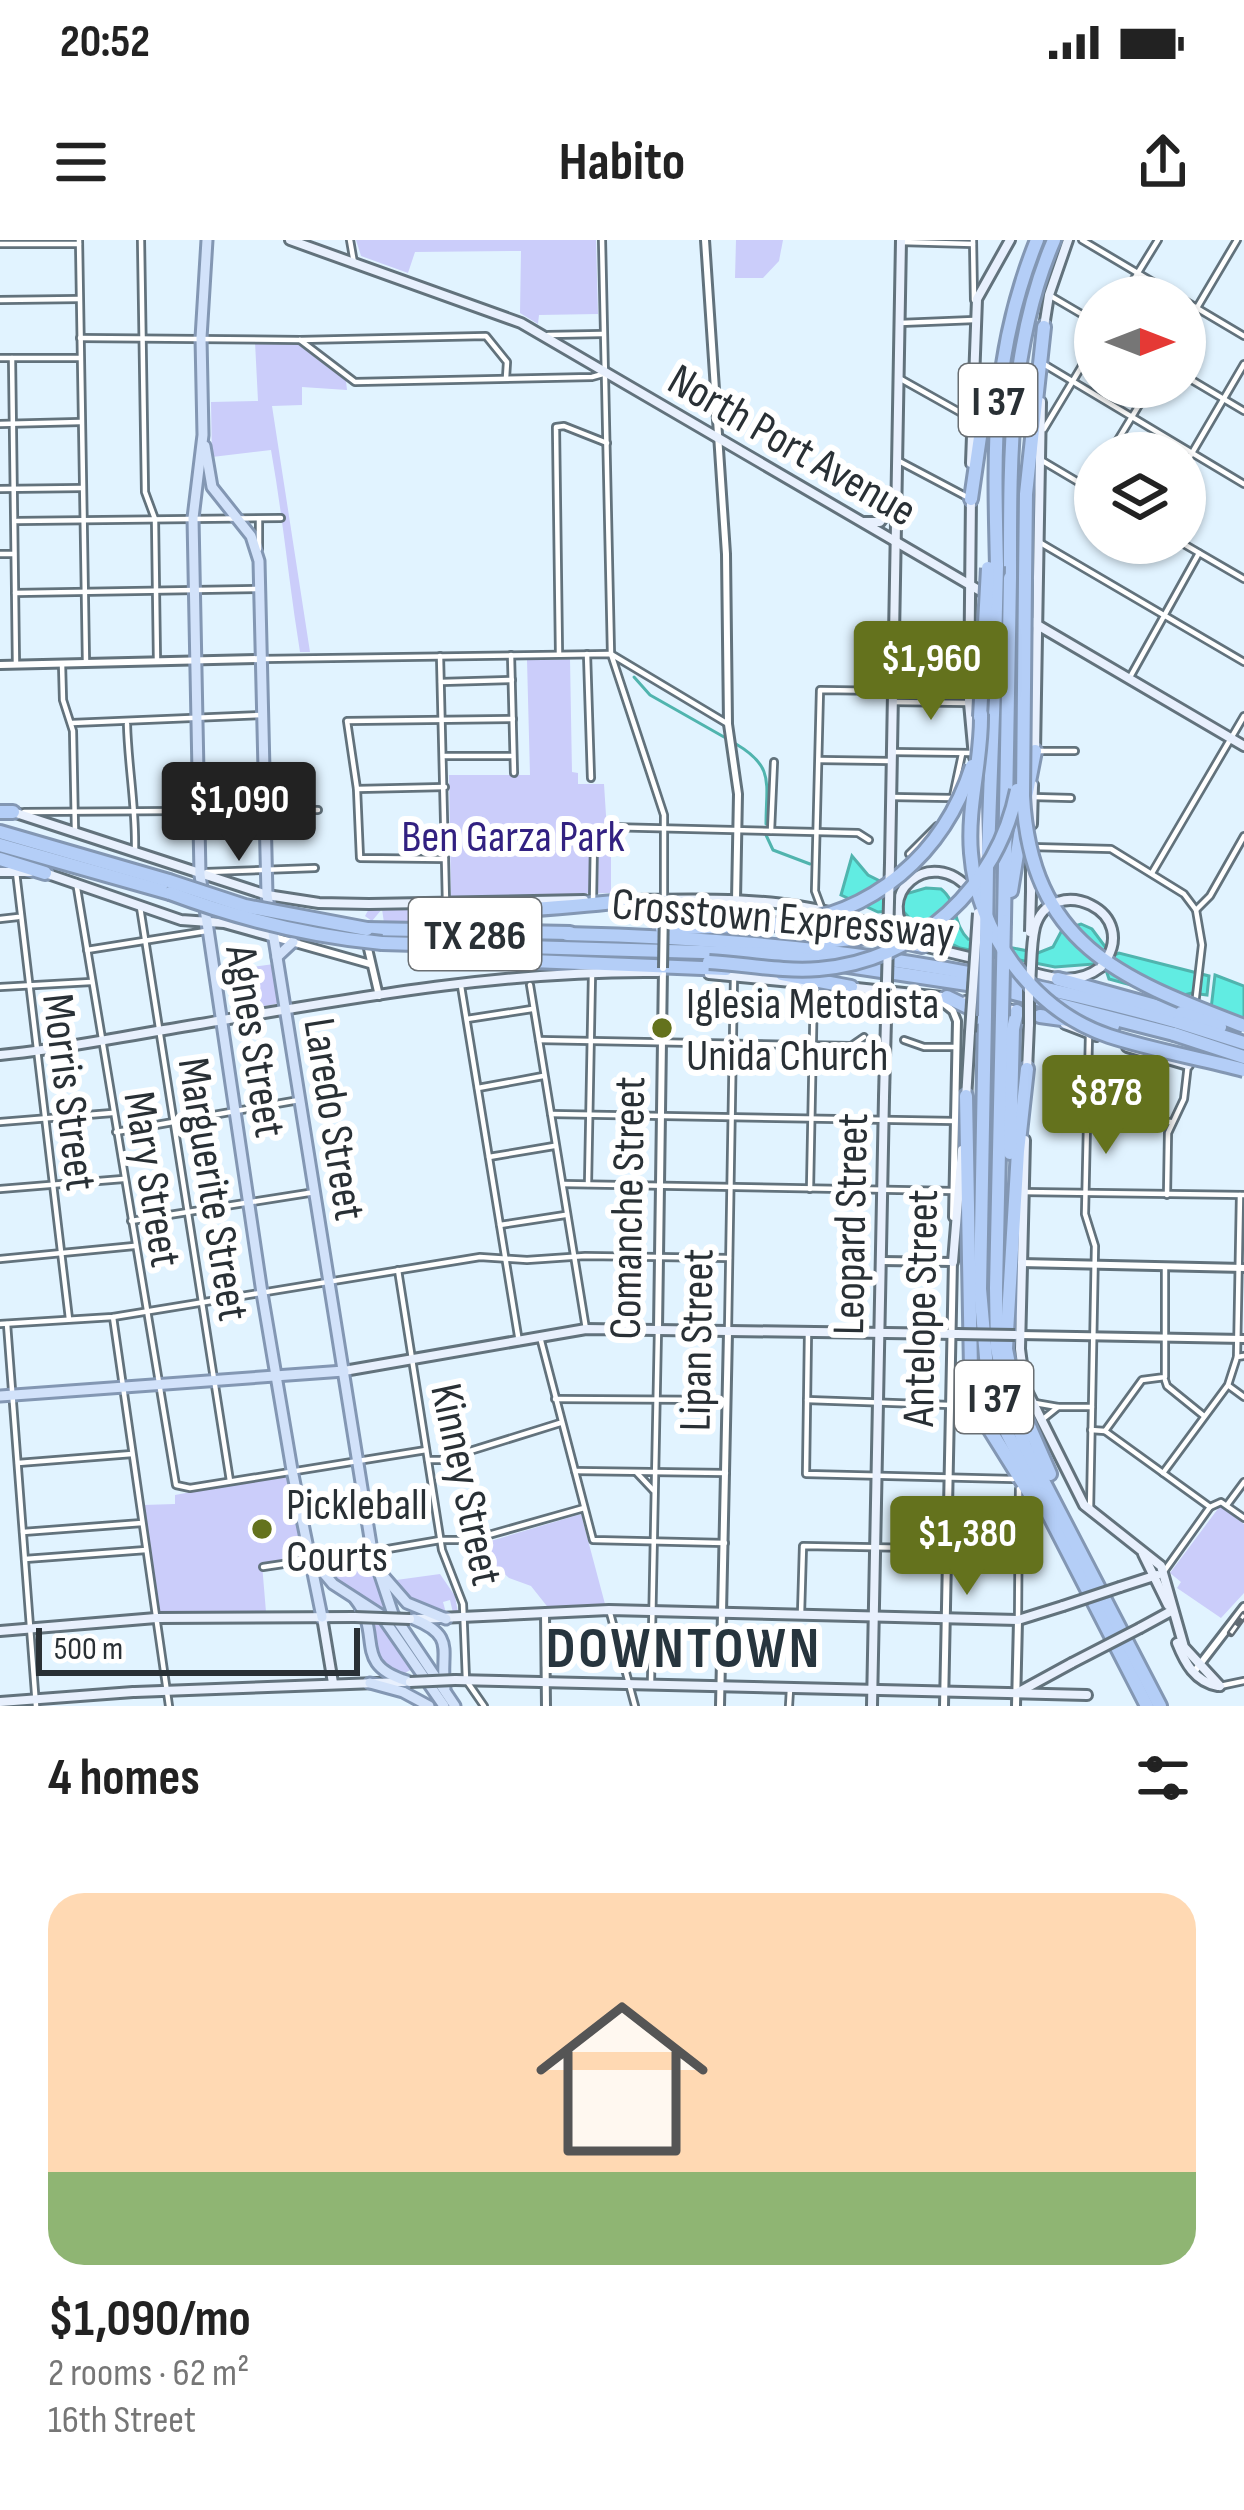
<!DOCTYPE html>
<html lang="en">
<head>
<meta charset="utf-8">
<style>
  body { margin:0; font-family:"Sofia Sans Condensed",sans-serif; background:#f2f2f2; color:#222; height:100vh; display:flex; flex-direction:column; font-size:45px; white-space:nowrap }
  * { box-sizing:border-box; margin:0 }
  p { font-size:39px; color:#767676 }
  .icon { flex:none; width:66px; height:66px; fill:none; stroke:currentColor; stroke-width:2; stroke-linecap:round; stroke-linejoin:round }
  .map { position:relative; height:1466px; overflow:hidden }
  .drawer { display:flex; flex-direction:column; background:#fff; flex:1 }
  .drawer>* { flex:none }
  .needle { width:78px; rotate:90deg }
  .fabs { position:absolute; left:1074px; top:36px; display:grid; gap:24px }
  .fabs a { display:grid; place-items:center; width:132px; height:132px; border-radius:50%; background:#fff; box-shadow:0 3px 9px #0004; font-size:60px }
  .scale { position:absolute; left:36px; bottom:30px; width:324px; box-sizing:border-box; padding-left:12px; border:6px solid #293035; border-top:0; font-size:33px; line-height:42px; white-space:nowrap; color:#293035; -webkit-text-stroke:9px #fff; paint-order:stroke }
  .price { position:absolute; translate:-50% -102px; padding:0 27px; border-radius:12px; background:#64721d; color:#fff; font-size:39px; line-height:78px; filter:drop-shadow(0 3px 6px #0008) }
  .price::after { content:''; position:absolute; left:50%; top:72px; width:36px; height:27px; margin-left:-18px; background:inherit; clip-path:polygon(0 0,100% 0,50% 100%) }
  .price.active { background:#222; color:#fff }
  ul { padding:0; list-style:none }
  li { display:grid; align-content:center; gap:24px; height:636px; padding:0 48px }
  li+li { border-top:3px solid #e0e0e0 }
  li span { display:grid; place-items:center; height:372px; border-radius:36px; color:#555 }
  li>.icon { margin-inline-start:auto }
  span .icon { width:216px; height:216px; fill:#fffc; stroke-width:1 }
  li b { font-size:51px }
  h2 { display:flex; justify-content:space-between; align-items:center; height:144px; padding:0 48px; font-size:51px }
  .status { display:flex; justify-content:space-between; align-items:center; height:84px; padding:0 60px; background:#fff; direction:ltr }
  .status svg { height:33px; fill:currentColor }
  header { display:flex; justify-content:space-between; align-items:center; height:156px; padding:0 48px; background:#fff; font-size:54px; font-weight:700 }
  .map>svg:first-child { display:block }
</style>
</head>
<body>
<div class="status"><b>20:52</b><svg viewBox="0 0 49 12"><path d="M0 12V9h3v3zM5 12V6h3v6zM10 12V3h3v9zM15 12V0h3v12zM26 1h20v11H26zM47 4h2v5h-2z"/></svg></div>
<header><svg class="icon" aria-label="menu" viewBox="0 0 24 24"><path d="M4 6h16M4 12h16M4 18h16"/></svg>Habito<svg class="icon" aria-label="share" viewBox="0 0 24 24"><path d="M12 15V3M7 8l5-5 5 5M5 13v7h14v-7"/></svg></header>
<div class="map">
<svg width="1244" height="1466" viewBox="0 0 1244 1466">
  <rect width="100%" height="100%" fill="#e1f3ff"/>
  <!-- green -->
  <g fill="#cbcdfa">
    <polygon points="356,0 596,0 598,74 539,75 538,84 520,73 521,11 415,12 408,33 361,16"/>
    <polygon points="736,0 783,0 779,21 763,38 735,38"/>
    <path d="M255,102l41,1 50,38 1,9 -45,-3v18l-30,1 38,246h-10c-11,-67 -17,-135 -29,-202l-59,7 -1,-55 47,-1z"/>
    <polygon points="570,419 572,532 578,533 578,544 604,544 607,591 611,591 611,653 451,657 449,535 530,535 527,420"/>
    <polygon points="438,665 456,667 458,679 384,683 382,669 372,681 365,676 370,667"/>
    <polygon points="274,724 280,763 250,769 244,728"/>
    <polygon points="288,1234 304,1315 262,1324 266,1372 159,1374 143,1265 175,1264 175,1255"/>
    <polygon points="1220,1266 1244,1284 1244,1353 1221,1378 1177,1348 1181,1342 1170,1333"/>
    <polygon points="581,1274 605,1364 550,1370 531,1346 509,1338 474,1306"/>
    <polygon points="366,1315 387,1373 341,1346 320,1324 323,1320"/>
    <polygon points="440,1334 455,1356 458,1373 453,1373 450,1360 443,1362 446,1373 404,1358 389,1341"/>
    <polygon points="372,1383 380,1383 412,1429 400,1436 375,1419"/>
  </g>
  <!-- water -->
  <g fill="#61ece2" stroke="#50b4ae" stroke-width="3">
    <path d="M852,616l16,19 38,19 20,-6 15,1c17,13 12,36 27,50l70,14 15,-6 9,-17 19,-6 11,5 20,27 7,-3 90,23 -2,19 -15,-2 -17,4 -66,-18 -4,-12 -11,-3 -39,3 -95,-19 -41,-20 -17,-18 -24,2 -37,-17z"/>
    <polygon points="1215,735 1244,746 1244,785 1211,769"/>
  </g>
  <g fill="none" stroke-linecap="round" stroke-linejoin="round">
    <!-- stream -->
    <g stroke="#50b4ae" stroke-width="3">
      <polyline points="634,437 650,455 724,497"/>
      <path d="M736,504c39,23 30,39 30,80"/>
      <polyline points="766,595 773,610 810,624"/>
    </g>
    <defs>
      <g id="minor">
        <polyline points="79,0 86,422"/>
        <polyline points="141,0 145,252 155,279 157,421"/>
        <polyline points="350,0 354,23"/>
        <polyline points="602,0 611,414 664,575 664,657"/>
        <polyline points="973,0 974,60"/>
        <polyline points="1082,0 1178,57"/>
        <polyline points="901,2 973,4"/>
        <polyline points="0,4 79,4"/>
        <polyline points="1049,55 1095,82"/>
        <polyline points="1123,57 1158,0"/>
        <polyline points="0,60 79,59"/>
        <polyline points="1185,61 1244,96"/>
        <polyline points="900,83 974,80"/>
        <polyline points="1185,88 1237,0"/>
        <polyline points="548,95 602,94"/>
        <polyline points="80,98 300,100 486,96 507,122 506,138"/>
        <polyline points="300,100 355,142 592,137 603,134"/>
        <polyline points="0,118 80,118"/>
        <polyline points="12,118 16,424"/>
        <polyline points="1042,123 1244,244"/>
        <polyline points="1185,136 1244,171"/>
        <polyline points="899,138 972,179"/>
        <polyline points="0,184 80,182"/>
        <polyline points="1044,189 1095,104"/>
        <polyline points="1110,213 1150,147"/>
        <polyline points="897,220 967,257"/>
        <polyline points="1041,220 1095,252"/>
        <polyline points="1185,225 1244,124"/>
        <polyline points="0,249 82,248"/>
        <polyline points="259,279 259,309"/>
        <polyline points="17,281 281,278"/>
        <polyline points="1039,302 1244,422"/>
        <polyline points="1182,303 1244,339"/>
        <polyline points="0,314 14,314"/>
        <polyline points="15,353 260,349"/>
        <polyline points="559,413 556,187 564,186 607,203"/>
        <polyline points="587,414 591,538"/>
        <polyline points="511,415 514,533"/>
        <polyline points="440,416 446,662"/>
        <polyline points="261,419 611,414 728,484"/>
        <polyline points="62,424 63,460 73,491 75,590"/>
        <polyline points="1129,439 1199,313"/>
        <polyline points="441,442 512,440"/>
        <polyline points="892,462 969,463"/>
        <polyline points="72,483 262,475"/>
        <path d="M127,484c1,42 9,82 8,125"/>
        <polyline points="1035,511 1075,511"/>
        <polyline points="891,512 973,513"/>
        <polyline points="445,516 511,516"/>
        <polyline points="819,520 891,521"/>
        <polyline points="357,549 445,547"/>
        <polyline points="891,557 951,558"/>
        <polyline points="1033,557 1071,558"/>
        <polyline points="952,561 962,514"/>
        <polyline points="24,572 318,570"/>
        <polyline points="771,591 774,522"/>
        <polyline points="1031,607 1111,609 1184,654 1196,670 1202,705 1195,765"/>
        <polyline points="909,614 937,586"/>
        <polyline points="445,619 360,618 357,549 347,481 513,479"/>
        <polyline points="16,632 69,1079"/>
        <polyline points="207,632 315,628"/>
        <polyline points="1152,633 1244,476"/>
        <polyline points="76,642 176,1245 190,1248 426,1210"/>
        <polyline points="593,660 594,599 607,587 858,593 869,600"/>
        <polyline points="140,667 230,1241"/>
        <polyline points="821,667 815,651 820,450 892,451"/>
        <polyline points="1196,670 1210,656 1244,596"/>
        <polyline points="0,679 18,677"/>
        <polyline points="87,710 206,691"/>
        <polyline points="530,745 586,1089"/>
        <polyline points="461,746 519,1102"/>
        <polyline points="0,747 91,742"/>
        <polyline points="467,779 532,769"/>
        <polyline points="1089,794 1085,974 1095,1006 1090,1271"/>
        <polyline points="539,800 851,806 864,797"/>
        <polyline points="904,800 924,807 956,807"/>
        <polyline points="478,848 543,836"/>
        <polyline points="551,874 955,881"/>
        <polyline points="1087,880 1171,882"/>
        <polyline points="0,882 112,873"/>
        <polyline points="116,892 299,860"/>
        <polyline points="489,917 554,906"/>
        <polyline points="563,944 953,951"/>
        <polyline points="588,944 592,734"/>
        <polyline points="0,949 123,939"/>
        <polyline points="810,949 814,745"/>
        <polyline points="1023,952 1244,955"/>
        <polyline points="1167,955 1168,893 1184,859 1188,824"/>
        <polyline points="131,981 315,952"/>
        <polyline points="500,985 565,975"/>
        <polyline points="0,1019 134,1006"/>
        <polyline points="398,1030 442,1310 463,1364 466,1440 484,1466"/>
        <polyline points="113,1077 169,1466"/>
        <polyline points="0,1084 113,1077 480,1017 527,1020 585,1016 729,1018"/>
        <polyline points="7,1084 36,1466"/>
        <polyline points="728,1091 734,737"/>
        <polyline points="808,1093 806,1234 1013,1239"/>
        <polyline points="540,1097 593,1300 725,1303"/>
        <polyline points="1237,1117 1240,955"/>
        <polyline points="1165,1140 1167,1146 1204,1176"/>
        <polyline points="1229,1146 1244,1157"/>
        <polyline points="555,1159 726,1160"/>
        <polyline points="807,1160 950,1165"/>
        <polyline points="1035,1163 1058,1167 1043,1179"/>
        <polyline points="1058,1167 1092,1167"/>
        <polyline points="1091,1190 1105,1191 1210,1267 1221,1262 1244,1278"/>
        <polyline points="1105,1191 1142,1140 1165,1137 1165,1027"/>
        <polyline points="428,1220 441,1220 560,1183"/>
        <polyline points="18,1223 132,1214"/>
        <polyline points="575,1231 726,1233"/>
        <polyline points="637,1233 653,1250"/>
        <polyline points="1163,1233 1228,1145 1237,1117 1244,1116"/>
        <polyline points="1227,1265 1244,1242"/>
        <polyline points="23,1292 142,1283"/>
        <polyline points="382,1310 440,1300 471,1300 584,1268"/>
        <polyline points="25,1319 146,1310"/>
        <polyline points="263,1327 370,1311"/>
        <polyline points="1165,1330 1210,1267"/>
        <polyline points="610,1373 635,1466"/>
        <polyline points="801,1374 803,1306 1035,1310"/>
        <polyline points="1018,1380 1019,1249"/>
        <polyline points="651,1442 658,1089"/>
        <polyline points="1220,1446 1244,1441"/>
        <polyline points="789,1466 790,1449"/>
      </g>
      <g id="tertiary">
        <polyline points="705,0 726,314 728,484 738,554 736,660"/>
        <polyline points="0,425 260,419"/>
        <polyline points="274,697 370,724"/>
        <polyline points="366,700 379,756"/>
        <polyline points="937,758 953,771 957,781 953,977"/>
        <polyline points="882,1021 953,1022"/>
        <polyline points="1021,1023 1244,1028"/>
        <polyline points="658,1089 663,728"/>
        <polyline points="1020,1095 1244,1099"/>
        <polyline points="545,1374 546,1466"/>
        <polyline points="1194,1432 1244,1367"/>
        <polyline points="720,1466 728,1092"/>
        <polyline points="944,1466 953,1020"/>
        <polyline points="1016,1466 1018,1380"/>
      </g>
      <g id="secondary">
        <polyline points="290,0 521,83 989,356"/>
        <polyline points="1044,87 1049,55 1068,0"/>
        <polyline points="971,223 977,59 1010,0"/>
        <polyline points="971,256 969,463 974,517"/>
        <polyline points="864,282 880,282 893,264"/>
        <polyline points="1007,367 1244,506"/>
        <polyline points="1035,512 1041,162"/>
        <polyline points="977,562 979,631"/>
        <polyline points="13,572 267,655 319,663 369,664 584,660"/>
        <polyline points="1032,584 1033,545"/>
        <polyline points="890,623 901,0"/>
        <polyline points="0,632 30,632"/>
        <polyline points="45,633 181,680 224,683 274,697"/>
        <polyline points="1031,652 1031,623"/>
        <path d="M629,660c103,-1 183,-5 279,39"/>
        <path d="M911,697c-40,-40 19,-95 60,-46"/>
        <polyline points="923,706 1002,725"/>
        <path d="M1017,728c29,8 57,20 84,-1"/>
        <polyline points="709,734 802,743"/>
        <polyline points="847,747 951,758"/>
        <polyline points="966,761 1033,774"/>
        <polyline points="1065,784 1096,796"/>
        <polyline points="1127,807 1188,825"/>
        <path d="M0,815c56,-5 109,-16 164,-25 163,-27 328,-60 494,-58"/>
        <polyline points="1027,831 1029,784"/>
        <polyline points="966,859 970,792"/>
        <polyline points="1025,900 1020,1109 1025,1147 1084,1265 1161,1326 1184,1407 1220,1446"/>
        <polyline points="953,1022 962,910"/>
        <polyline points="344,1131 586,1089 957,1094"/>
        <polyline points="1143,1314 1168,1365"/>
        <polyline points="1120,1347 1157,1335"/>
        <polyline points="322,1377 333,1443"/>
        <polyline points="418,1379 609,1370 1018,1380 1063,1366"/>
        <polyline points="1140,1388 1173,1370"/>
        <polyline points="0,1391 156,1378 355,1377"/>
        <path d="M1177,1403c8,20 18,39 41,43"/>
        <polyline points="455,1440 1087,1455"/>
        <polyline points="135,1452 404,1442"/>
        <polyline points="1017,1453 1072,1423"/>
        <polyline points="0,1462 133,1452"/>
        <polyline points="872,1466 884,857"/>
      </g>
      <g id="primary">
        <polyline points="207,0 201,98 203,195 193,278 200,635 262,1053 292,1230 322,1377"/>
        <polyline points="205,206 212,247 251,296 259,321 267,655 372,1311 393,1374 455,1466"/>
        <polyline points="277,717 293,702"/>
        <polyline points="0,1156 344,1131"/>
        <polyline points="312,1319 333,1344 381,1375 444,1466"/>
        <polyline points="380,1332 407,1363 446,1379"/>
        <path d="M355,1359c29,36 -4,65 52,82"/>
        <path d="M414,1379c44,18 25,33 31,69"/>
        <polyline points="370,1443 403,1452 429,1466"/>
      </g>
      <g id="motorway">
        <polyline points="971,259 981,190 993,142"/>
        <path d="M997,326c-3,-120 -6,-212 40,-326"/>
        <path d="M1010,338c0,-114 -2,-232 44,-338"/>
        <polyline points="1025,339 1026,254 1044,87"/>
        <polyline points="1026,557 1035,511"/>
        <polyline points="0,572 13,572"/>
        <polyline points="0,592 169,641"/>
        <polyline points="0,605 170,653"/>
        <polyline points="988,613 994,447"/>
        <polyline points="0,619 45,633"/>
        <polyline points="1011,651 1023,577"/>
        <polyline points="1004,681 1008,454"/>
        <path d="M421,685c29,-1 56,-12 84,-14 42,-3 82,-5 123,-11"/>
        <polyline points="367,689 570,693"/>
        <polyline points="662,689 781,684"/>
        <path d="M567,694c218,5 401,29 611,88"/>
        <polyline points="382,703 769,714 994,748 1174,794"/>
        <polyline points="817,703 877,696 922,706"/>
        <polyline points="441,712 506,720 726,729"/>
        <polyline points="782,734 851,747"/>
        <polyline points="1058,739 1181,773"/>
        <polyline points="947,757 970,768 976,778"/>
        <polyline points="985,776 980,1049 988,1140 1007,1193 1147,1466"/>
        <polyline points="1002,776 996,1048 997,1108 1005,1148 1025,1206 1160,1466"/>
        <polyline points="1040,776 1113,786"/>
        <polyline points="1027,829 1018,911 1006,1109 1015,1154 1050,1234"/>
        <polyline points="966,856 971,1130 990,1190 1033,1259"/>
        <polyline points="1010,913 1013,789 1017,771"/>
      </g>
    </defs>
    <!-- minor casing -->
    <use href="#minor" stroke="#62727c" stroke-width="10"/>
    <!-- tertiary casing -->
    <use href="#tertiary" stroke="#62727c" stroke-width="12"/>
    <!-- secondary casing -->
    <use href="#secondary" stroke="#62727c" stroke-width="14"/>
    <!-- primary casing -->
    <use href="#primary" stroke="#8397b3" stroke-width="15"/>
    <!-- motorway casing -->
    <use href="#motorway" stroke="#8397b3" stroke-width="18"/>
    <!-- minor -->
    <use href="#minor" stroke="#fff" stroke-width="4.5"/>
    <!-- tertiary -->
    <use href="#tertiary" stroke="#fff" stroke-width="6"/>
    <!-- secondary -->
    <use href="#secondary" stroke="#e8f0fd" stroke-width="8"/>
    <!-- primary -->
    <use href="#primary" stroke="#d2e2fa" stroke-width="9"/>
    <!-- motorway -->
    <use href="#motorway" stroke="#b4cef7" stroke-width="12"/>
    <defs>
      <polyline id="rail" points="1231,1393 1244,1375"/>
    </defs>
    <!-- rail casing -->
    <use href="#rail" stroke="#626c74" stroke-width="8"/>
    <!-- rail -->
    <use href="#rail" stroke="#fff" stroke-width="3" stroke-dasharray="9" stroke-linecap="butt"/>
    <defs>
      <polyline id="tertiary-bridge" points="663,728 664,667"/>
      <g id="secondary-bridge">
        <polyline points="1030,692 1031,652"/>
        <path d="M1029,754c3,-21 1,-46 6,-67 16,-56 111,-16 66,40"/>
        <polyline points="1029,784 1029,749"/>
        <polyline points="970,792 978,673"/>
        <polyline points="884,857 890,623"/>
        <polyline points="957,1094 1015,1095"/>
        <polyline points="1063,1366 1120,1347"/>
        <polyline points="355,1377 410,1379"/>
        <polyline points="1072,1423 1140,1388"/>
        <polyline points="410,1442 455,1440"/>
      </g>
      <g id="motorway-bridge">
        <path d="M1025,339l-2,217c8,150 99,183 221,230"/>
        <polyline points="994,447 997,326"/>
        <polyline points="1008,454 1010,338"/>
        <path d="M981,474c1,46 -14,92 -10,139 6,79 61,157 138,183 43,14 90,22 135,34"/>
        <polyline points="980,477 988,328"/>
        <polyline points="169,641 245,666 367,689"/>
        <path d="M170,653c69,26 139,43 212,50"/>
        <path d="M781,684c92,-9 163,-70 191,-158"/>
        <path d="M709,722c36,2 74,10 110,7 99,-8 179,-82 198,-179"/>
        <polyline points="1181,773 1220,787"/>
        <polyline points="985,776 987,627"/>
        <polyline points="1002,776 1004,681"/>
        <polyline points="1178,782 1244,803"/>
        <polyline points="1174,794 1244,817"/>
      </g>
    </defs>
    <!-- tertiary-bridge casing -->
    <use href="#tertiary-bridge" stroke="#62727c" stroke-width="12" stroke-linecap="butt"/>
    <!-- secondary-bridge casing -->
    <use href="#secondary-bridge" stroke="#62727c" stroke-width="14" stroke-linecap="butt"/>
    <!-- motorway-bridge casing -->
    <use href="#motorway-bridge" stroke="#8397b3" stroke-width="18" stroke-linecap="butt"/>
    <!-- tertiary-bridge -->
    <use href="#tertiary-bridge" stroke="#fff" stroke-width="6"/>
    <!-- secondary-bridge -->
    <use href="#secondary-bridge" stroke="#e8f0fd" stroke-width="8"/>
    <!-- motorway-bridge -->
    <use href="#motorway-bridge" stroke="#b4cef7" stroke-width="12"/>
  </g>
  <!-- markers -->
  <g fill="#64721d" stroke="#fff" stroke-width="4.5">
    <circle cx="662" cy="788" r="12"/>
    <circle cx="262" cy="1289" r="12"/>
  </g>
  <g text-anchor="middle" stroke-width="12" stroke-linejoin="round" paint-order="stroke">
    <!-- shield labels -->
    <g fill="#fff" stroke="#696e72" stroke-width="3">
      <rect x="959" y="124" width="78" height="72" rx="9"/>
      <rect x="409" y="658" width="132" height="72" rx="9"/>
      <rect x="955" y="1121" width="78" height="72" rx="9"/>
    </g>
    <g font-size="42" font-weight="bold" fill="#293035">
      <text x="998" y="175">I 37</text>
      <text x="475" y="709">TX 286</text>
      <text x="994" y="1172">I 37</text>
    </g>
    <!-- street labels -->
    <g font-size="45" fill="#293035" stroke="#fff">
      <text transform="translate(793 204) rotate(30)" y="16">North Port Avenue</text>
      <text transform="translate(783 677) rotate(5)" y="16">Crosstown Expressway</text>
      <text transform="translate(257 801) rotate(81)" y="16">Agnes Street</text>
      <text transform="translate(71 852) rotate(83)" y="16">Morris Street</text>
      <text transform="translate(336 879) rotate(81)" y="16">Laredo Street</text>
      <text transform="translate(154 939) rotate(81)" y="16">Mary Street</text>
      <text transform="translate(215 949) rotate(81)" y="16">Marguerite Street</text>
      <text transform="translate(626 968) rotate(-89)" y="16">Comanche Street</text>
      <text transform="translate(849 984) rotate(-89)" y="16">Leopard Street</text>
      <text transform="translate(919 1068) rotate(-89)" y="16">Antelope Street</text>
      <text transform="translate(695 1100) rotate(-89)" y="16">Lipan Street</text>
      <text transform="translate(468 1244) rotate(78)" y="16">Kinney Street</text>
    </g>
    <!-- park labels -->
    <g font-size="45" fill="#322181" stroke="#fff">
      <text x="513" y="611">Ben Garza Park</text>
    </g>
    <!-- poi labels -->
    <g font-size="45" fill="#293035" stroke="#fff" text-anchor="start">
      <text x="686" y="778">Iglesia Metodista<tspan x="686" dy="52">Unida Church</tspan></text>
      <text x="286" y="1279">Pickleball<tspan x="286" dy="52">Courts</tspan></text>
    </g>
    <!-- district labels -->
    <g font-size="57" font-weight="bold" letter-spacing="3" fill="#27353e" stroke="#fff">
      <text x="684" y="1427">DOWNTOWN</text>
    </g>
  </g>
</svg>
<div class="fabs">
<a><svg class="needle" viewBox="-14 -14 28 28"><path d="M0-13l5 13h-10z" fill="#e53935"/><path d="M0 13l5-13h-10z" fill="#767676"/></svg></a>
<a><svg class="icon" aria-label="layers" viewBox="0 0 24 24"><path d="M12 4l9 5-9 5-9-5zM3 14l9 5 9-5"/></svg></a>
</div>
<div class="scale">500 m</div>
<b class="price" style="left:931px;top:483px">$1,960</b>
<b class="price active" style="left:239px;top:624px">$1,090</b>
<b class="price" style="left:1106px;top:917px">$878</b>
<b class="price" style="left:967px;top:1358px">$1,380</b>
</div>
<section class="drawer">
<h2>4 homes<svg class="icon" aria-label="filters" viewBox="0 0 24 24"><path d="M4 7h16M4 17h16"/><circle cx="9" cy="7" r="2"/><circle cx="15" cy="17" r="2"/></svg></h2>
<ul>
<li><span style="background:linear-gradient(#ffd9b3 75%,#8fb573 0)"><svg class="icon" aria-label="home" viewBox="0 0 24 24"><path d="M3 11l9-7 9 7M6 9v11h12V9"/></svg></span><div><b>$1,090/mo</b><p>2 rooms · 62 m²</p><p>16th Street</p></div></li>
</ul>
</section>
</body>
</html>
